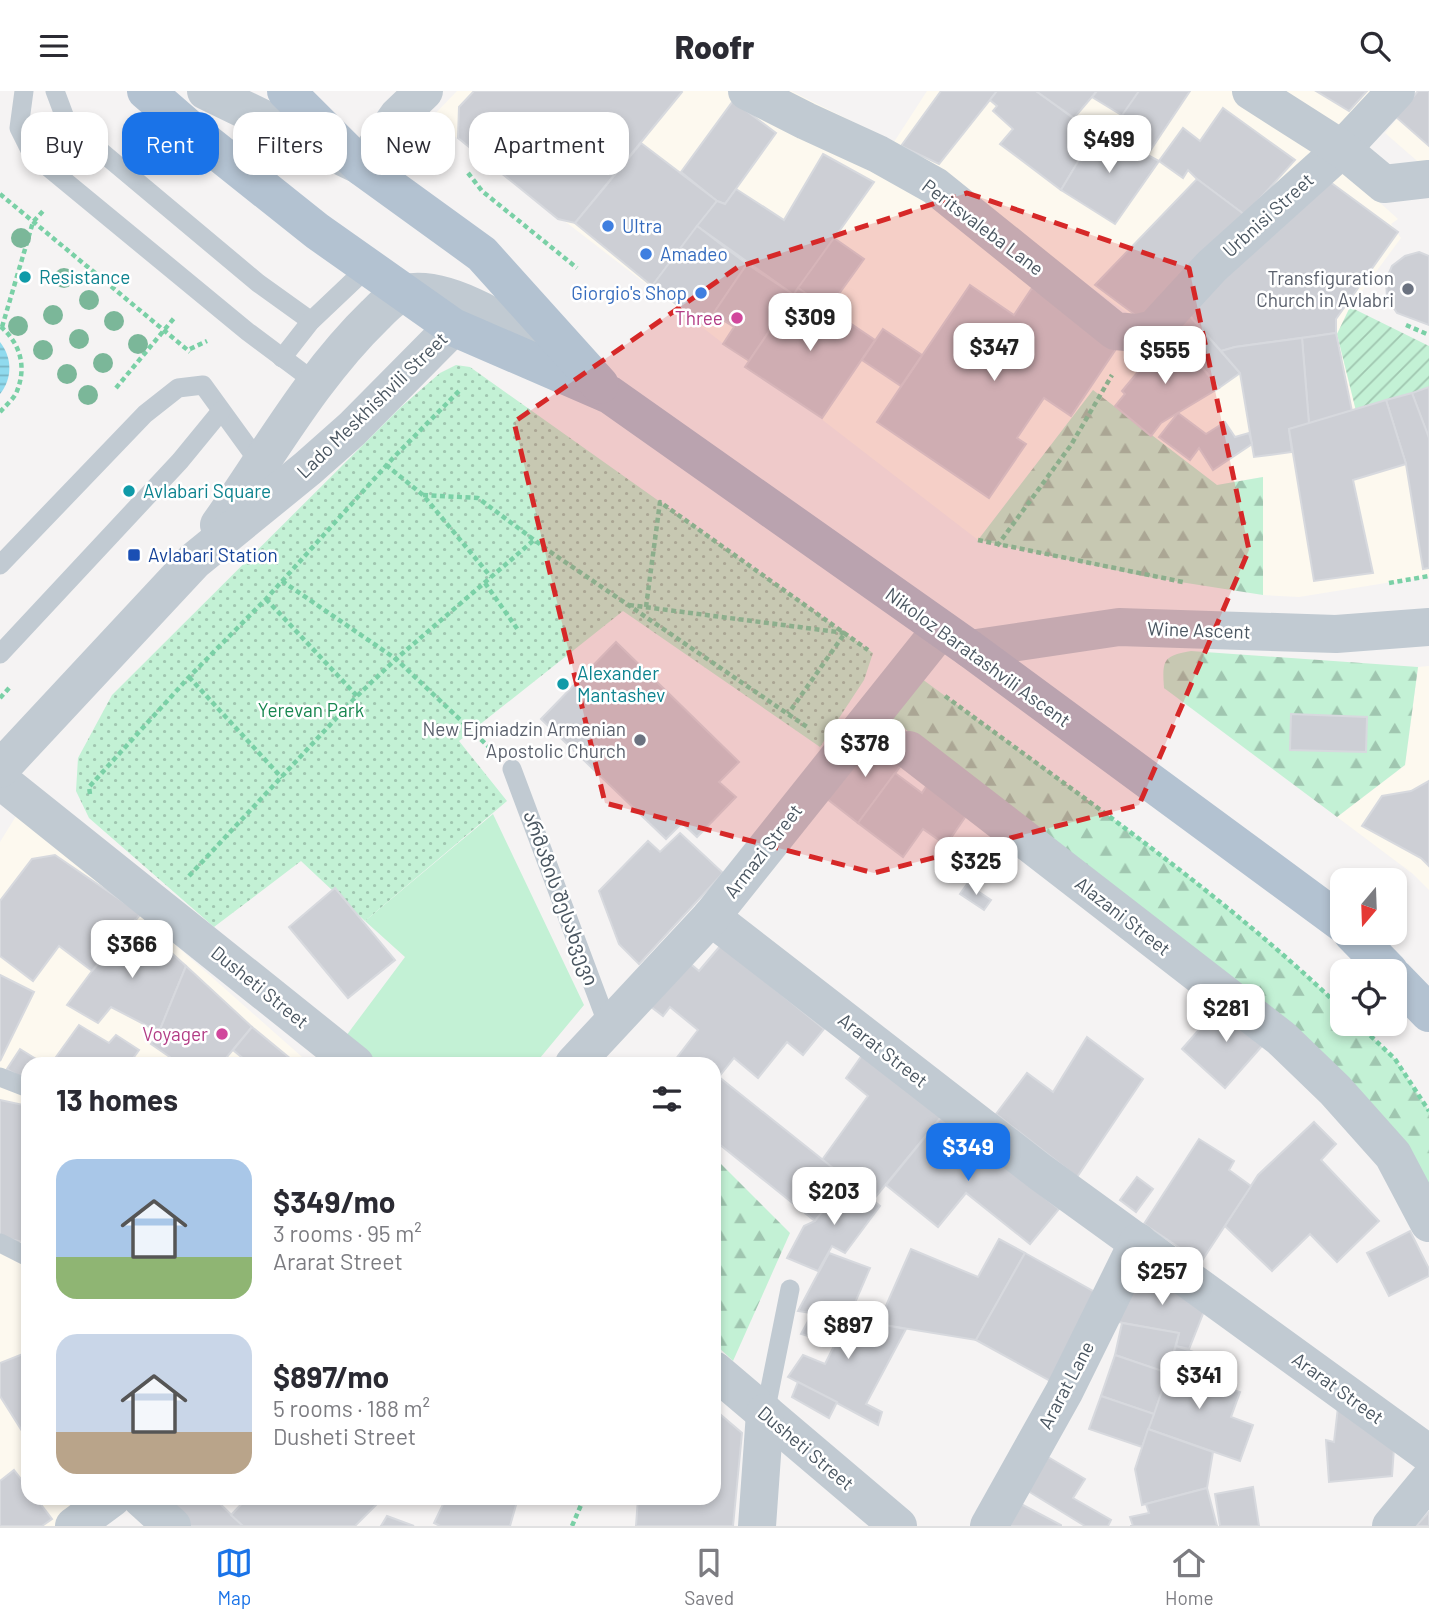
<!DOCTYPE html>
<html lang="en">
<head>
<meta charset="utf-8">
<style>
  body { margin:0; font-family:Barlow,"Noto Sans Georgian",sans-serif; background:#f2f2f3; color:#2b2b33; height:100vh; display:flex; flex-direction:column; font-size:26px; white-space:nowrap }
  * { box-sizing:border-box; margin:0 }
  p { font-size:23px; color:#7c7c81 }
  .icon { flex:none; width:38px; height:38px; fill:none; stroke:currentColor; stroke-width:2; stroke-linecap:round; stroke-linejoin:round }
  .map { position:relative; flex:1; overflow:hidden }
  .details { position:absolute; left:21px; top:966px; width:700px; height:448px; display:flex; flex-direction:column; background:#fff; border-radius:21px; box-shadow:0 4px 10px #0003 }
  .details>* { flex:none }
  .hud { position:absolute; left:21px; top:21px; width:700px; height:63px; display:flex; gap:14px }
  .needle { width:46px; rotate:199deg }
  .fabs { position:absolute; left:1330px; top:777px; display:grid; gap:14px }
  .fabs a { display:grid; place-items:center; width:77px; height:77px; border-radius:14px; background:#fff; box-shadow:0 4px 10px #0003; font-size:35px }
  .price { position:absolute; translate:-50% -60px; padding:0 16px; border-radius:14px; background:#fff; color:#222; font-size:23px; line-height:46px; filter:drop-shadow(0 2px 4px #0008) }
  .price::after { content:''; position:absolute; left:50%; top:42px; width:21px; height:16px; margin-left:-10px; background:inherit; clip-path:polygon(0 0,100% 0,50% 100%) }
  .price.on { background:#1a73e8; color:#fff }
  ul { padding:0; list-style:none }
  li { display:flex; align-items:center; gap:21px; height:175px; padding:0 35px }
  li span { display:grid; place-items:center; flex:none; width:196px; height:140px; border-radius:21px; color:#555 }
  li>.icon { margin-inline-start:auto }
  span .icon { width:84px; height:84px; fill:#fffc; stroke-width:1 }
  li b { font-size:30px }
  h2 { display:flex; justify-content:space-between; align-items:center; height:84px; padding:0 35px; font-size:30px }
  .chip { padding:0 24px; border-radius:21px; background:#fff; box-shadow:0 4px 10px #0003; font-size:24px; line-height:63px }
  .chip.on { background:#1a73e8; color:#fff }
  header { display:flex; justify-content:space-between; align-items:center; height:91px; padding:0 35px; background:#fff; font-size:32px; font-weight:800 }
  .tab-bar { display:flex; justify-content:space-around; align-items:center; height:98px; border-top:2px solid #e1e1e2; background:#fff; font-size:19px; color:#7c7c81 }
  .tab-bar a { display:grid; justify-items:center; gap:4px }
  .tab-bar .on { color:#1a73e8 }
  .map>svg:first-child { display:block }
</style>
</head>
<body>
<header><svg class="icon" aria-label="menu" viewBox="0 0 24 24"><path d="M4 6h16M4 12h16M4 18h16"/></svg>Roofr<svg class="icon" aria-label="search" viewBox="0 0 24 24"><circle cx="10" cy="10" r="6"/><path d="M15 15l6 6"/></svg></header>
<div class="map">
<svg width="1429" height="1435" viewBox="0 0 1429 1435">
  <defs>
    <pattern id="forest-firs" width="22" height="20" patternUnits="userSpaceOnUse" patternTransform="scale(1.75)"><rect width="22" height="20" fill="#c3f1d5"/><path d="M5 1l3.5 6h-7zM16 11l3.5 6h-7z" fill="#a0c6b0"/></pattern>
    <pattern id="park-dots" width="8" height="8" patternUnits="userSpaceOnUse" patternTransform="scale(1.75)"><rect width="8" height="8" fill="#c3f1d5"/><path d="M2 2h.1M6 6h.1" fill="none" stroke="#a0c6b0" stroke-width="1.8" stroke-linecap="round"/></pattern>
    <pattern id="garden-furrows" width="10" height="10" patternUnits="userSpaceOnUse" patternTransform="scale(1.75)"><rect width="10" height="10" fill="#c3f1d5"/><path d="M-1 1l2-2M0 10L10 0M9 11l2-2" fill="none" stroke="#a0c6b0"/></pattern>
    <pattern id="water-rules" width="6" height="5" patternUnits="userSpaceOnUse" patternTransform="scale(1.75)"><rect width="6" height="5" fill="#90daee"/><path d="M0 2.5h6" fill="none" stroke="#78b4c4"/></pattern>
  </defs>
  <rect width="100%" height="100%" fill="#f5f3f3"/>
  <!-- commercial -->
  <g fill="#fdf9ef">
    <polygon points="457,0 727,0 902,93 1133,267 1201,205 1331,79 1348,83 1398,128 1391,133 1401,147 1350,216 1337,243 1356,319 1429,297 1429,485 1299,506 1263,504 1262,386 1217,394 1093,299 978,449 431,27"/>
    <polygon points="775,0 791,0 894,51 927,0 1231,0 1319,61 1143,231 1113,212 916,68"/>
    <polygon points="1286,0 1376,0 1342,38"/>
    <polygon points="1420,0 1429,0 1429,74 1424,76 1385,42"/>
    <polygon points="1429,575 1429,799 1413,783 1337,726 1405,674 1418,576"/>
    <polygon points="21,717 310,973 28,973 28,1407 91,1407 55,1435 0,1435 0,751"/>
  </g>
  <!-- grass -->
  <polygon fill="#c3f1d5" points="493,723 584,914 535,973 377,973 346,945 405,866 365,830"/>
  <!-- forest -->
  <g fill="url(#forest-firs)">
    <polygon points="1093,299 1217,394 1263,386 1263,504 1142,485 978,449"/>
    <path d="M1191,560l227,16 -13,98 -68,52 -173,-129c-2,-28 -1,-32 27,-37z"/>
    <path d="M918,585c144,107 295,208 424,333v15h16l37,35 34,52v94l-65,-106 -476,-384z"/>
    <polygon points="714,1066 790,1142 733,1270 714,1252"/>
  </g>
  <!-- park -->
  <polygon fill="url(#park-dots)" points="456,274 470,276 873,562 864,589 820,656 623,520 459,650 507,710 365,830 301,770 214,836 89,727 76,700 78,667 112,604 401,316 440,282"/>
  <!-- garden -->
  <polygon fill="url(#garden-furrows)" points="1350,216 1429,255 1429,297 1356,320 1337,243"/>
  <!-- water -->
  <path fill="url(#water-rules)" d="M0,251c12,15 13,36 0,52z"/>
  <!-- building -->
  <g fill="#cdcfd5" stroke="#d7d9de" stroke-width="2">
    <polygon points="474,0 681,0 682,1 575,132 558,128 458,47 459,16"/>
    <polygon points="941,0 997,0 939,73 901,55"/>
    <polygon points="997,0 1036,0 1095,43 1061,99 1000,53 1013,38 993,20 997,15 990,9"/>
    <polygon points="1036,0 1097,0 1074,27"/>
    <polygon points="1097,0 1139,0 1123,25 1092,6"/>
    <polygon points="1139,0 1190,0 1148,63 1109,43"/>
    <polygon points="1316,0 1367,0 1349,20"/>
    <polygon points="1418,0 1429,0 1429,55 1396,26"/>
    <polygon points="733,10 776,42 725,113 717,110 681,81"/>
    <polygon points="1223,17 1295,69 1245,124 1197,88 1188,79 1183,87 1159,70 1183,37 1200,50"/>
    <polygon points="1098,37 1159,70 1115,133 1061,99"/>
    <polygon points="641,52 717,110 652,195 575,132"/>
    <polygon points="823,63 874,91 794,204 697,135 717,110 725,113 736,98 784,129"/>
    <polygon points="1197,88 1245,124 1142,229 1095,194"/>
    <polygon points="1326,88 1398,141 1336,228 1336,242 1235,256 1221,260 1188,223"/>
    <polygon points="697,135 747,173 705,235 652,195"/>
    <polygon points="834,147 864,168 828,218 798,197"/>
    <polygon points="1419,161 1429,165 1429,234 1397,222 1387,207 1386,189 1392,175 1405,165"/>
    <polygon points="747,173 794,204 749,270 723,253 734,236 713,223"/>
    <polygon points="970,194 1014,224 1032,197 1118,255 1071,325 1044,307 1017,347 1026,353 989,407 877,331"/>
    <polygon points="798,197 875,249 822,327 745,276"/>
    <polygon points="1188,223 1240,282 1219,297 1172,240"/>
    <polygon points="883,238 922,264 901,295 862,269"/>
    <polygon points="1172,240 1219,297 1161,332 1151,345 1115,315 1125,303 1122,300"/>
    <polygon points="1336,242 1352,320 1309,333 1302,247"/>
    <polygon points="1302,247 1309,333 1289,338 1292,361 1254,366 1240,282 1221,260 1235,256"/>
    <polygon points="1429,296 1429,347 1412,302"/>
    <polygon points="1412,302 1429,347 1429,477 1423,478 1406,373 1386,309"/>
    <polygon points="1386,309 1406,373 1353,389 1373,482 1314,490 1289,338"/>
    <polygon points="1178,322 1206,343 1225,331 1235,346 1249,342 1252,353 1213,379 1199,357 1190,369 1159,346"/>
    <polygon points="616,551 739,671 719,691 736,706 697,746 682,732 666,748 541,628"/>
    <polygon points="1291,623 1367,626 1366,661 1290,659"/>
    <polygon points="873,645 905,669 858,732 826,707"/>
    <polygon points="895,682 922,702 929,691 970,719 946,754 923,738 903,766 858,732"/>
    <polygon points="1429,690 1429,775 1421,767 1362,735 1382,705 1411,700"/>
    <polygon points="680,742 723,782 639,873 619,853 599,800 648,750 660,761"/>
    <polygon points="55,764 141,823 92,880 59,855 33,890 0,865 0,810 32,768"/>
    <polygon points="967,793 991,809 984,819 960,803"/>
    <polygon points="335,797 395,869 348,907 289,836"/>
    <polygon points="135,829 186,875 159,941 111,916 98,932 67,914 92,880"/>
    <polygon points="721,854 824,938 803,964 787,951 758,987 734,967 714,992 714,973 672,973 698,939 670,916 663,925 650,915 686,869 699,880"/>
    <polygon points="186,875 252,936 221,973 180,973 151,953 159,941"/>
    <polygon points="0,884 34,901 0,970"/>
    <polygon points="1226,908 1269,947 1225,997 1182,958"/>
    <polygon points="79,934 109,952 116,944 139,959 129,973 51,973"/>
    <polygon points="252,936 292,969 289,973 250,973 233,959"/>
    <polygon points="1087,946 1143,988 1077,1086 996,1023 1027,982 1053,1001"/>
    <polygon points="20,958 44,973 28,973 28,991 7,978"/>
    <polygon points="863,963 942,1025 873,1109 822,1069 868,1005 846,987"/>
    <polygon points="719,986 848,1089 815,1130 714,1049 714,992"/>
    <polygon points="0,1009 28,1015 28,1152 0,1146"/>
    <polygon points="942,1025 1059,1118 1030,1153 966,1102 938,1136 886,1094"/>
    <polygon points="1314,1031 1336,1053 1321,1069 1379,1130 1337,1171 1310,1143 1272,1180 1225,1135 1258,1084"/>
    <polygon points="1199,1048 1234,1070 1229,1079 1251,1095 1201,1171 1144,1133"/>
    <polygon points="1137,1086 1153,1098 1136,1121 1120,1109"/>
    <polygon points="848,1089 880,1115 845,1162 832,1155 818,1180 787,1167 804,1135 815,1130"/>
    <polygon points="1410,1140 1429,1178 1429,1185 1389,1205 1367,1162"/>
    <polygon points="999,1148 1025,1162 976,1249 878,1233 911,1158 978,1186"/>
    <polygon points="829,1162 870,1177 848,1228 798,1220"/>
    <polygon points="1025,1162 1100,1204 1052,1291 976,1249"/>
    <polygon points="1131,1176 1208,1210 1189,1258 1176,1255 1179,1242 1118,1231"/>
    <polygon points="813,1221 906,1238 866,1313 882,1321 878,1334 788,1286 803,1264 825,1273 835,1253 801,1243"/>
    <polygon points="1122,1232 1179,1242 1168,1282 1115,1264"/>
    <polygon points="1176,1255 1197,1262 1189,1284 1240,1301 1231,1326 1253,1334 1240,1370 1148,1338"/>
    <polygon points="28,1261 28,1337 22,1340 0,1305 0,1272"/>
    <polygon points="1115,1264 1168,1282 1154,1323 1101,1305"/>
    <polygon points="798,1291 837,1311 829,1327 792,1306"/>
    <polygon points="1101,1305 1154,1323 1142,1356 1089,1338"/>
    <polygon points="1338,1316 1394,1357 1392,1385 1329,1391 1326,1349 1334,1351"/>
    <polygon points="714,1318 742,1342 733,1435 636,1435 638,1407 714,1407"/>
    <polygon points="1148,1338 1213,1361 1207,1397 1142,1414 1135,1378"/>
    <polygon points="1048,1366 1085,1388 1073,1407 1111,1429 1108,1435 1085,1435 1028,1400"/>
    <polygon points="14,1379 28,1397 28,1407 36,1407 52,1428 42,1435 0,1435 0,1390"/>
    <polygon points="1253,1396 1259,1435 1220,1435 1215,1403"/>
    <polygon points="1207,1397 1217,1435 1130,1435 1133,1435 1130,1426 1149,1422 1146,1413"/>
    <polygon points="177,1407 214,1407 243,1435 189,1435 169,1416"/>
    <polygon points="247,1407 369,1407 376,1414 355,1435 243,1435 231,1424"/>
    <polygon points="446,1407 518,1407 510,1435 440,1435 434,1432"/>
    <polygon points="1021,1413 1061,1434 1061,1435 1008,1435"/>
    <polygon points="1429,1421 1429,1435 1416,1435"/>
    <polygon points="387,1425 414,1435 381,1435"/>
  </g>
  <g fill="none" stroke-linecap="round" stroke-linejoin="round">
    <!-- path -->
    <g stroke="#7ad0a6" stroke-width="4.5" stroke-dasharray="5 3.5" stroke-linecap="butt">
      <polyline points="468,82 482,100 577,177"/>
      <polyline points="0,103 190,261"/>
      <polyline points="1406,234 1429,244"/>
      <polyline points="2,236 33,131 44,119"/>
      <polyline points="190,258 207,250"/>
      <polyline points="116,297 175,226"/>
      <path d="M0,321c5,-6 15,-14 17,-21 10,-25 3,-48 -17,-65"/>
      <polyline points="386,374 423,404 491,486"/>
      <polyline points="423,404 478,407 549,460 807,636"/>
      <polyline points="978,449 1183,491"/>
      <polyline points="997,455 1071,354 1112,284"/>
      <polyline points="282,490 396,568 489,656"/>
      <polyline points="485,492 518,539"/>
      <polyline points="1389,492 1429,485"/>
      <polyline points="266,508 357,605"/>
      <polyline points="629,514 845,542 788,623"/>
      <polyline points="646,516 660,411 868,559"/>
      <polyline points="189,586 282,687"/>
      <path d="M945,605c135,100 276,196 397,313"/>
      <polyline points="0,607 10,596"/>
      <polyline points="90,703 89,696 189,586 266,508 393,367 461,298"/>
      <polyline points="189,785 357,605 396,568 534,449"/>
      <polyline points="1358,933 1395,968 1429,1020"/>
      <polyline points="572,1435 584,1407"/>
    </g>
    <!-- service -->
    <g stroke="#c1cad2" stroke-width="19">
      <polyline points="24,0 19,37 32,63 248,241 315,291"/>
      <polyline points="55,0 67,32 258,192 311,230"/>
      <polyline points="282,267 311,230 368,176"/>
      <polyline points="0,474 145,323 178,297 203,294 261,374"/>
      <polyline points="0,563 180,370 221,320"/>
      <polyline points="512,678 609,937"/>
      <polyline points="0,986 28,997"/>
      <polyline points="0,1152 28,1166"/>
      <polyline points="765,1322 790,1198"/>
    </g>
    <!-- minor -->
    <g stroke="#c1cad2" stroke-width="38">
      <polyline points="747,0 806,30 878,63 935,95 1115,240 1137,242 1154,238 1212,175 1342,58 1396,0"/>
      <polyline points="1251,0 1342,58 1384,93 1429,88"/>
      <polyline points="362,76 398,25 424,0"/>
      <polyline points="909,659 1281,947 1335,999 1393,1064 1429,1132"/>
      <polyline points="0,689 355,973"/>
      <polyline points="711,826 1040,1081 1429,1363"/>
      <polyline points="574,973 711,826 941,538"/>
      <polyline points="714,1279 898,1435"/>
      <polyline points="141,1407 172,1435"/>
      <polyline points="74,1435 112,1407"/>
      <polyline points="757,1435 765,1322"/>
      <polyline points="989,1435 1064,1301 1138,1151"/>
      <polyline points="1391,1435 1429,1389"/>
    </g>
    <!-- tertiary -->
    <g stroke="#c1cad2" stroke-width="38">
      <polyline points="206,0 357,73"/>
      <path d="M219,434c50,-71 93,-149 156,-210 8,-8 19,-20 30,-22 49,-11 123,46 162,73"/>
      <polyline points="970,558 1119,536 1336,543 1429,536"/>
      <polyline points="0,678 194,470 308,377 352,338 453,236"/>
    </g>
    <!-- primary -->
    <g stroke="#b3c2d1" stroke-width="38">
      <polyline points="146,0 199,46 317,140 453,236 610,304 970,558 1342,832"/>
      <polyline points="286,0 362,76 482,163 600,294"/>
      <polyline points="1352,842 1389,880"/>
      <polyline points="1395,887 1429,922"/>
    </g>
  </g>
  <!-- trees -->
  <g fill="#7bb799">
    <circle cx="21" cy="147" r="10"/>
    <circle cx="64" cy="187" r="10"/>
    <circle cx="89" cy="209" r="10"/>
    <circle cx="53" cy="224" r="10"/>
    <circle cx="114" cy="230" r="10"/>
    <circle cx="18" cy="235" r="10"/>
    <circle cx="79" cy="248" r="10"/>
    <circle cx="138" cy="253" r="10"/>
    <circle cx="43" cy="259" r="10"/>
    <circle cx="103" cy="272" r="10"/>
    <circle cx="67" cy="283" r="10"/>
    <circle cx="88" cy="304" r="10"/>
  </g>
  <!-- marked area -->
  <path fill="#d62828" fill-opacity="0.2" stroke="#d62828" stroke-width="5" stroke-dasharray="14 9" stroke-linejoin="round" d="M967,102l222,75 60,282 -110,255 -265,68 -269,-70 -91,-381 224,-155z"/>
  <!-- markers -->
  <g fill="#3f7fe0" stroke="#fff" stroke-width="2.5">
    <circle cx="608" cy="135" r="7"/>
    <circle cx="646" cy="163" r="7"/>
    <circle cx="701" cy="202" r="7"/>
  </g>
  <g fill="#0f9aa8" stroke="#fff" stroke-width="2.5">
    <circle cx="25" cy="186" r="7"/>
    <circle cx="129" cy="400" r="7"/>
    <circle cx="563" cy="593" r="7"/>
  </g>
  <g fill="#6b7280" stroke="#fff" stroke-width="2.5">
    <circle cx="1408" cy="198" r="7"/>
    <circle cx="640" cy="649" r="7"/>
  </g>
  <g fill="#d1479c" stroke="#fff" stroke-width="2.5">
    <circle cx="737" cy="227" r="7"/>
    <circle cx="222" cy="943" r="7"/>
  </g>
  <rect fill="#1a4fb4" stroke="#fff" stroke-width="2.5" x="127" y="457" width="14" height="14" rx="3.5"/>
  <g text-anchor="middle" stroke-width="5" stroke-linejoin="round" paint-order="stroke">
    <!-- street labels -->
    <g font-size="19" fill="#4a5661" stroke="#fff">
      <text transform="translate(1268 124) rotate(-42)" y="7">Urbnisi Street</text>
      <text transform="translate(983 136) rotate(37)" y="7">Peritsvaleba Lane</text>
      <text transform="translate(372 314) rotate(-44)" y="7">Lado Meskhishvili Street</text>
      <text transform="translate(1199 539) rotate(2)" y="7">Wine Ascent</text>
      <text transform="translate(978 566) rotate(36)" y="7">Nikoloz Baratashvili Ascent</text>
      <text transform="translate(763 760) rotate(-52)" y="7">Armazi Street</text>
      <text transform="translate(561 807) rotate(70)" y="7">არმაზის შესახვევი</text>
      <text transform="translate(1123 825) rotate(38)" y="7">Alazani Street</text>
      <text transform="translate(260 896) rotate(39)" y="7">Dusheti Street</text>
      <text transform="translate(883 959) rotate(38)" y="7">Ararat Street</text>
      <text transform="translate(1066 1294) rotate(-62)" y="7">Ararat Lane</text>
      <text transform="translate(1338 1297) rotate(36)" y="7">Ararat Street</text>
      <text transform="translate(806 1357) rotate(40)" y="7">Dusheti Street</text>
    </g>
    <!-- shop labels -->
    <g font-size="19" fill="#366cbe" stroke="#fff" text-anchor="start">
      <text x="622" y="142">Ultra</text>
      <text x="660" y="170">Amadeo</text>
      <text x="687" y="209" text-anchor="end">Giorgio's Shop</text>
    </g>
    <!-- culture labels -->
    <g font-size="19" fill="#0d838f" stroke="#fff" text-anchor="start">
      <text x="39" y="193">Resistance</text>
      <text x="143" y="407">Avlabari Square</text>
      <text x="577" y="589">Alexander<tspan x="577" dy="22">Mantashev</tspan></text>
    </g>
    <!-- worship labels -->
    <g font-size="19" fill="#5b616d" stroke="#fff" text-anchor="end">
      <text x="1394" y="194">Transfiguration<tspan x="1394" dy="22">Church in Avlabri</tspan></text>
      <text x="626" y="645">New Ejmiadzin Armenian<tspan x="626" dy="22">Apostolic Church</tspan></text>
    </g>
    <!-- hotel labels -->
    <g font-size="19" fill="#b23c85" stroke="#fff" text-anchor="end">
      <text x="723" y="234">Three</text>
      <text x="208" y="950">Voyager</text>
    </g>
    <!-- transit labels -->
    <g font-size="19" fill="#164399" stroke="#fff" text-anchor="start">
      <text x="148" y="471">Avlabari Station</text>
    </g>
    <!-- park labels -->
    <g font-size="19" fill="#17864f" stroke="#fff">
      <text x="311" y="626">Yerevan Park</text>
    </g>
  </g>
</svg>
<div class="fabs">
<a><svg class="needle" viewBox="-14 -14 28 28"><path d="M0-13l5 13h-10z" fill="#e53935"/><path d="M0 13l5-13h-10z" fill="#7c7c81"/></svg></a>
<a><svg class="icon" aria-label="locate" viewBox="0 0 24 24"><circle cx="12" cy="12" r="6"/><path d="M12 2v4M12 18v4M2 12h4M18 12h4"/></svg></a>
</div>
<b class="price" style="left:1109px;top:84px">$499</b>
<b class="price" style="left:810px;top:262px">$309</b>
<b class="price" style="left:994px;top:292px">$347</b>
<b class="price" style="left:1165px;top:295px">$555</b>
<b class="price" style="left:865px;top:688px">$378</b>
<b class="price" style="left:976px;top:806px">$325</b>
<b class="price" style="left:132px;top:889px">$366</b>
<b class="price" style="left:1226px;top:953px">$281</b>
<b class="price on" style="left:968px;top:1092px">$349</b>
<b class="price" style="left:834px;top:1136px">$203</b>
<b class="price" style="left:1162px;top:1216px">$257</b>
<b class="price" style="left:848px;top:1270px">$897</b>
<b class="price" style="left:1199px;top:1320px">$341</b>
<div class="hud">
<a class="chip">Buy</a>
<a class="chip on">Rent</a>
<a class="chip">Filters</a>
<a class="chip">New</a>
<a class="chip">Apartment</a>
</div>
<section class="details">
<h2>13 homes<svg class="icon" aria-label="filters" viewBox="0 0 24 24"><path d="M4 7h16M4 17h16"/><circle cx="9" cy="7" r="2"/><circle cx="15" cy="17" r="2"/></svg></h2>
<ul>
<li><span style="background:linear-gradient(#a9c7e8 70%,#8fb573 0)"><svg class="icon" aria-label="home" viewBox="0 0 24 24"><path d="M3 11l9-7 9 7M6 9v11h12V9"/></svg></span><div><b>$349/mo</b><p>3 rooms · 95 m²</p><p>Ararat Street</p></div></li>
<li><span style="background:linear-gradient(#c9d6e8 70%,#b9a48a 0)"><svg class="icon" aria-label="home" viewBox="0 0 24 24"><path d="M3 11l9-7 9 7M6 9v11h12V9"/></svg></span><div><b>$897/mo</b><p>5 rooms · 188 m²</p><p>Dusheti Street</p></div></li>
</ul>
</section>
</div>
<nav class="tab-bar">
<a class="on"><svg class="icon" aria-label="map" viewBox="0 0 24 24"><path d="M3 6l6-2 6 2 6-2v14l-6 2-6-2-6 2zM9 4v14M15 6v14"/></svg>Map</a>
<a><svg class="icon" aria-label="saved" viewBox="0 0 24 24"><path d="M7 4h10v16l-5-4-5 4z"/></svg>Saved</a>
<a><svg class="icon" aria-label="home" viewBox="0 0 24 24"><path d="M3 11l9-7 9 7M6 9v11h12V9"/></svg>Home</a>
</nav>
</body>
</html>
